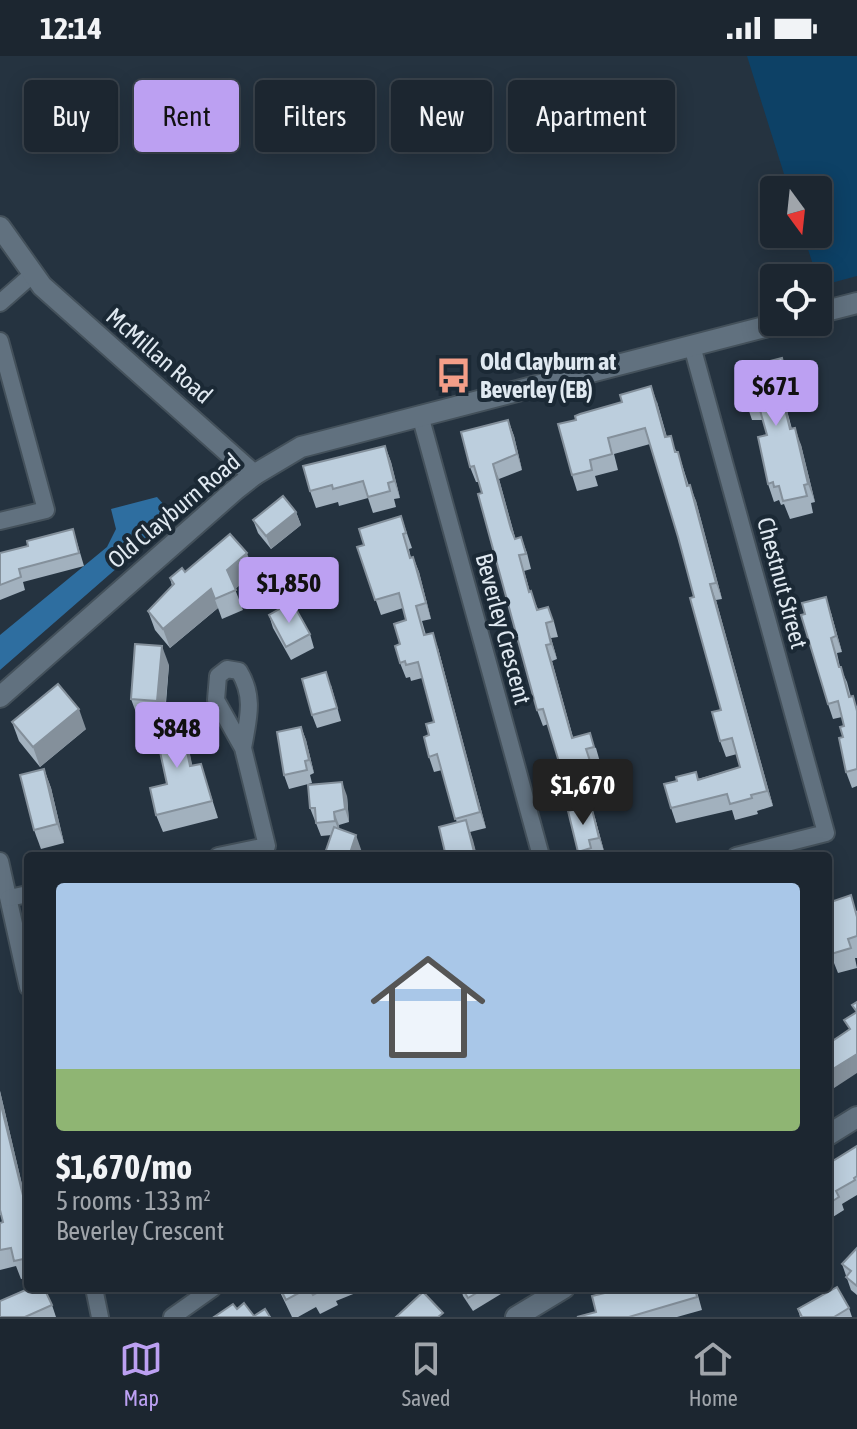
<!DOCTYPE html>
<html lang="en">
<head>
<meta charset="utf-8">
<style>
  body { margin:0; font-family:"Asap Condensed",sans-serif; background:#29323c; color:#f1f3f6; height:100vh; display:flex; flex-direction:column; font-size:30px; white-space:nowrap }
  * { box-sizing:border-box; margin:0 }
  p { font-size:26px; color:#a0a5ab }
  .icon { flex:none; width:44px; height:44px; fill:none; stroke:currentColor; stroke-width:2; stroke-linecap:round; stroke-linejoin:round }
  .map { position:relative; flex:1; overflow:hidden }
  .sheet { position:absolute; left:24px; top:796px; width:808px; height:440px; display:flex; flex-direction:column; background:#1c2630; border-radius:8px; box-shadow:0 4px 20px #0003,0 0 0 2px #3a434c }
  .sheet>* { flex:none }
  .hud { position:absolute; left:24px; top:24px; width:810px; height:72px; display:flex; gap:16px }
  .needle { width:52px; rotate:165deg }
  .tools { position:absolute; left:760px; top:120px; display:grid; gap:16px }
  .tools a { display:grid; place-items:center; width:72px; height:72px; border-radius:8px; background:#1c2630; box-shadow:0 4px 20px #0003,0 0 0 2px #3a434c; font-size:40px }
  .price { position:absolute; translate:-50% -68px; padding:0 18px; border-radius:8px; background:#bca0f2; color:#111; font-size:26px; line-height:52px; filter:drop-shadow(0 2px 4px #0008) }
  .price::after { content:''; position:absolute; left:50%; top:48px; width:24px; height:18px; margin-left:-12px; background:inherit; clip-path:polygon(0 0,100% 0,50% 100%) }
  .price.current { background:#222; color:#fff }
  ul { padding:0; list-style:none }
  li { display:grid; align-content:center; gap:16px; height:424px; padding:0 32px }
  li span { display:grid; place-items:center; height:248px; border-radius:8px; color:#555 }
  li>.icon { margin-inline-start:auto }
  span .icon { width:144px; height:144px; fill:#fffc; stroke-width:1 }
  li b { font-size:34px }
  .chip { padding:0 28px; border-radius:8px; background:#1c2630; box-shadow:0 4px 20px #0003,0 0 0 2px #3a434c; font-size:28px; line-height:72px }
  .chip.current { background:#bca0f2; color:#111 }
  .status { display:flex; justify-content:space-between; align-items:center; height:56px; padding:0 40px; background:#1c2630; direction:ltr }
  .status svg { height:22px; fill:currentColor }
  .tabs { display:flex; justify-content:space-around; align-items:center; height:112px; border-top:2px solid #3a434c; background:#1c2630; font-size:22px; color:#a0a5ab }
  .tabs a { display:grid; justify-items:center; gap:4px }
  .tabs .current { color:#bca0f2 }
  .map>svg:first-child { display:block }
</style>
</head>
<body>
<div class="status"><b>12:14</b><svg viewBox="0 0 49 12"><path d="M0 12V9h3v3zM5 12V6h3v6zM10 12V3h3v9zM15 12V0h3v12zM26 1h20v11H26zM47 4h2v5h-2z"/></svg></div>
<div class="map">
<svg width="857" height="1261" viewBox="0 0 857 1261">
  <rect width="100%" height="100%" fill="#253340"/>
  <!-- green -->
  <polygon fill="#0d4166" points="747,0 857,0 857,220 820,230 803,178 818,178 818,134 789,134"/>
  <!-- forest -->
  <polygon fill="#2e6ea0" points="157,441 165,450 164,471 0,614 0,579 107,491 116,473 111,453"/>
  <g fill="none" stroke-linecap="round" stroke-linejoin="round">
    <defs>
      <g id="minor">
        <polyline points="0,247 33,218"/>
        <polyline points="0,285 46,454 0,465"/>
        <polyline points="692,290 826,777 736,800"/>
        <polyline points="420,359 541,800"/>
        <path d="M218,800l49,-10 -24,-98 -27,-48 2,-24 9,-7 12,2c16,26 9,48 4,77"/>
        <polyline points="0,805 28,931"/>
        <polyline points="9,842 28,838"/>
        <polyline points="94,1232 100,1261"/>
        <polyline points="172,1261 213,1232"/>
      </g>
      <g id="tertiary">
        <polyline points="828,1079 857,1061"/>
        <polyline points="516,1261 564,1232"/>
      </g>
      <g id="secondary">
        <polyline points="0,171 42,230 254,419"/>
        <polyline points="818,257 857,247"/>
        <polyline points="0,641 235,434 254,419 301,391 784,266"/>
      </g>
    </defs>
    <!-- minor casing -->
    <use href="#minor" stroke="#44515b" stroke-width="20"/>
    <!-- tertiary casing -->
    <use href="#tertiary" stroke="#44515b" stroke-width="24"/>
    <!-- secondary casing -->
    <use href="#secondary" stroke="#44515b" stroke-width="24"/>
    <!-- minor -->
    <use href="#minor" stroke="#61717f" stroke-width="16"/>
    <!-- tertiary -->
    <use href="#tertiary" stroke="#61717f" stroke-width="20"/>
    <!-- secondary -->
    <use href="#secondary" stroke="#61717f" stroke-width="20"/>
  </g>
  <!-- wall -->
  <g fill="#a2b1be">
    <polygon points="782,302 789,320 795,345 785,347 792,373 801,389 815,446 811,447 813,457 790,463 784,448 781,449 779,444 774,446 768,428 767,379 763,364 752,364 746,346"/>
    <polygon points="657,346 667,381 677,396 678,396 689,430 696,445 722,543 716,544 773,750 757,755 758,758 735,764 732,754 676,767 671,752 698,723 740,711 737,698 726,701 720,685 721,654 694,541 678,481 650,388 614,398 618,414 595,420 598,430 577,435 572,419 576,364"/>
    <polygon points="508,364 514,380 522,414 499,423 515,481 515,483 521,481 527,497 531,513 524,515 530,536 538,553 554,566 558,581 551,582 557,603 552,605 573,681 596,692 600,706 592,708 596,724 568,732 548,668 543,670 537,654 482,437 479,426 476,426 470,411"/>
    <polygon points="385,390 391,406 400,442 394,443 396,451 373,457 368,442 339,450 338,446 316,452 310,435"/>
    <polygon points="296,456 301,469 271,493 258,477 253,464"/>
    <polygon points="401,460 412,492 409,493 411,502 413,501 419,516 431,563 422,565 426,579 438,592 486,772 470,776 477,800 436,800 445,796 457,767 442,714 434,716 429,701 429,679 434,666 422,622 411,625 410,621 406,622 400,607 400,588 406,564 403,552 381,559 357,491 364,489"/>
    <polygon points="73,473 84,510 23,526 25,534 0,544 0,497 28,490"/>
    <polygon points="185,516 254,517 235,533 243,554 222,563 218,552 170,592 155,574 148,555 172,530 170,522"/>
    <polygon points="831,557 842,596 837,597 840,611 847,626 851,641 857,651 857,730 852,732 846,716 843,681 844,670 842,661 833,663 828,648 805,558"/>
    <polygon points="269,559 310,578 314,592 291,604 273,572"/>
    <polygon points="169,609 165,660 185,674 192,710 201,708 218,762 163,776 156,759 167,728 153,663 138,662 131,643"/>
    <polygon points="331,629 341,665 317,672 312,659"/>
    <polygon points="12,666 86,673 40,711 19,685"/>
    <polygon points="301,671 306,684 314,717 310,719 312,727 289,733 284,719"/>
    <polygon points="44,713 51,732 64,787 41,793 34,774"/>
    <polygon points="347,740 349,766 339,769 339,773 363,799 332,779 321,780 310,752"/>
    <polygon points="568,755 595,762 604,795 594,797 595,800 580,800"/>
    <polygon points="828,847 857,855 857,902 855,902 857,912 838,917 834,907 828,908"/>
    <polygon points="0,1035 28,1154 28,1222 21,1223 16,1210 0,1214 0,1167 3,1166 1,1159 0,1159"/>
    <polygon points="857,1090 857,1139 842,1148 844,1154 828,1164 828,1108"/>
    <polygon points="857,1192 857,1239 851,1234 842,1208"/>
    <polygon points="278,1232 368,1232 336,1245 338,1249 320,1258 316,1251 298,1261 292,1261"/>
    <polygon points="461,1232 511,1232 473,1255 463,1240"/>
    <polygon points="696,1232 702,1254 677,1261 577,1261"/>
    <polygon points="52,1249 56,1261 0,1261"/>
    <polygon points="849,1252 852,1261 800,1261 798,1253"/>
  </g>
  <!-- shaded-wall -->
  <g fill="#84909b">
    <polygon points="782,302 789,320 795,345 788,327"/>
    <polygon points="779,329 785,347 796,391 790,373"/>
    <polygon points="651,330 657,346 671,397 665,381"/>
    <polygon points="508,364 514,380 522,414 517,398"/>
    <polygon points="795,372 801,389 815,446 808,428"/>
    <polygon points="385,390 391,406 400,442 394,425"/>
    <polygon points="493,408 499,423 517,489 511,473"/>
    <polygon points="690,429 696,445 722,543 716,527"/>
    <polygon points="296,456 301,469 271,493 266,480"/>
    <polygon points="247,497 254,517 234,534 227,514"/>
    <polygon points="519,499 524,515 534,551 529,536"/>
    <polygon points="413,501 419,516 431,563 426,547"/>
    <polygon points="710,528 716,544 773,750 767,735"/>
    <polygon points="211,533 218,552 170,592 163,573"/>
    <polygon points="826,541 831,557 842,596 836,580"/>
    <polygon points="546,567 551,582 557,603 551,588"/>
    <polygon points="433,577 438,592 486,772 480,756"/>
    <polygon points="546,589 552,605 577,697 572,682"/>
    <polygon points="162,590 169,609 164,664 157,645"/>
    <polygon points="79,653 86,673 40,711 33,691"/>
    <polygon points="179,657 185,674 196,727 190,710"/>
    <polygon points="301,671 306,684 314,717 309,704"/>
    <polygon points="44,713 51,732 64,787 57,768"/>
    <polygon points="342,726 347,740 349,766 345,753"/>
    <polygon points="591,749 595,762 604,795 599,782"/>
    <polygon points="334,756 339,769 340,778 335,765"/>
    <polygon points="466,764 473,784 477,800 475,800"/>
    <polygon points="356,779 363,799 363,800 349,800"/>
    <polygon points="857,998 857,1017 828,1036 828,1016"/>
    <polygon points="0,1035 28,1154 28,1163 0,1045"/>
  </g>
  <!-- building -->
  <g fill="#bccedd" stroke="#84909b" stroke-width="2">
    <polygon points="782,302 788,327 779,329 790,373 795,372 808,428 804,429 807,440 783,445 779,430 774,431 773,426 768,428 758,381 767,379 758,347 746,346 738,313"/>
    <polygon points="651,330 665,381 671,380 675,396 678,396 687,430 690,429 716,527 710,528 767,735 751,739 752,742 730,748 727,738 671,752 664,728 677,725 676,721 696,716 698,724 740,711 732,682 720,685 712,656 721,654 690,542 694,541 678,481 645,372 608,382 612,398 590,404 592,414 572,419 558,368 576,364 575,360 580,358 622,346 620,339"/>
    <polygon points="508,364 517,398 493,408 511,473 515,483 521,481 526,498 519,499 529,536 531,535 537,554 548,551 553,565 546,567 551,588 546,589 572,682 590,677 594,691 586,693 591,708 562,716 543,653 537,654 478,438 482,437 474,410 470,411 461,376"/>
    <polygon points="385,390 394,425 388,427 390,435 368,441 363,425 333,433 332,429 310,435 303,410"/>
    <polygon points="283,440 296,456 266,480 253,464"/>
    <polygon points="401,460 406,477 403,478 410,502 413,501 426,547 416,550 424,579 433,577 480,756 455,763 437,698 429,701 424,681 429,679 426,668 434,666 418,606 406,609 405,605 400,607 395,590 400,588 394,568 406,564 399,537 375,544 357,491 364,489 359,473"/>
    <polygon points="73,473 79,497 19,513 21,521 0,529 0,497 28,490 27,485"/>
    <polygon points="230,478 247,497 227,514 236,534 215,543 211,533 163,573 148,555 174,528 170,522 182,512 185,516"/>
    <polygon points="826,541 836,580 831,582 839,611 841,611 849,641 853,640 857,655 857,713 846,716 839,682 843,681 840,671 844,670 838,645 828,648 801,559 805,558 802,547"/>
    <polygon points="292,546 310,578 286,591 269,559"/>
    <polygon points="135,588 162,590 157,645 131,643"/>
    <polygon points="326,616 337,652 312,659 302,623"/>
    <polygon points="58,628 79,653 33,691 12,666"/>
    <polygon points="179,657 190,710 201,708 212,745 156,759 150,732 167,728 153,663"/>
    <polygon points="301,671 309,704 305,705 307,714 284,719 277,676"/>
    <polygon points="44,713 57,768 34,774 20,719"/>
    <polygon points="342,726 345,753 334,756 335,765 316,767 315,752 310,752 308,729"/>
    <polygon points="591,749 599,782 589,784 591,792 578,796 568,755"/>
    <polygon points="466,764 475,800 436,800 436,798 445,796 439,771"/>
    <polygon points="334,771 356,779 349,800 324,800"/>
    <polygon points="851,839 857,861 857,880 848,883 851,892 831,898 828,890 828,847"/>
    <polygon points="857,946 857,956 852,949"/>
    <polygon points="857,956 857,998 828,1016 828,988 850,973 844,964"/>
    <polygon points="0,1045 28,1160 28,1202 14,1205 11,1192 0,1194 0,1167 3,1166 0,1154"/>
    <polygon points="857,1090 857,1120 854,1122 855,1124 836,1135 839,1141 828,1148 828,1108"/>
    <polygon points="857,1192 857,1230 846,1221 851,1215 842,1208"/>
    <polygon points="837,1231 849,1252 834,1261 802,1261 798,1253"/>
    <polygon points="30,1232 44,1232 52,1249 25,1261 0,1261 0,1245"/>
    <polygon points="280,1232 308,1232 286,1244"/>
    <polygon points="309,1232 326,1232 313,1239"/>
    <polygon points="462,1232 485,1232 468,1242"/>
    <polygon points="626,1232 695,1232 697,1241 629,1261 577,1261 596,1256 592,1240"/>
    <polygon points="423,1236 443,1257 438,1261 396,1261"/>
    <polygon points="244,1247 254,1260 265,1253 270,1261 214,1261 233,1248 237,1253"/>
  </g>
  <!-- icons -->
  <defs>
    <symbol id="bus-bare" viewBox="-9 -9 18 18"><path d="M-5-6H5V4H4V6H2V4H-2V6H-4V4H-5ZM-3.5-4V0h7V-4ZM-3.5 1.2v1.5H-2V1.2ZM2 1.2v1.5H3.5V1.2Z" fill="#f49e88" stroke="#1b2935" stroke-width="2.5" paint-order="stroke"/></symbol>
  </defs>
  <g fill-rule="evenodd">
    <use href="#bus-bare" x="428" y="294" width="51" height="51"/>
  </g>
  <g text-anchor="middle" stroke-width="8" stroke-linejoin="round" paint-order="stroke">
    <!-- street labels -->
    <g font-size="24" fill="#e0e9f1" stroke="#1b2935">
      <text transform="translate(159 300) rotate(41)" y="8">McMillan Road</text>
      <text transform="translate(174 455) rotate(-40)" y="8">Old Clayburn Road</text>
      <text transform="translate(782 527) rotate(75)" y="8">Chestnut Street</text>
      <text transform="translate(503 573) rotate(75)" y="8">Beverley Crescent</text>
    </g>
    <!-- poi labels -->
    <g font-size="24" font-weight="bold" fill="#e0e9f1" stroke="#1b2935" text-anchor="start">
      <text x="480" y="314">Old Clayburn at<tspan x="480" dy="28">Beverley (EB)</tspan></text>
    </g>
  </g>
</svg>
<div class="tools">
<a><svg class="needle" viewBox="-14 -14 28 28"><path d="M0-13l5 13h-10z" fill="#e53935"/><path d="M0 13l5-13h-10z" fill="#a0a5ab"/></svg></a>
<a><svg class="icon" aria-label="locate" viewBox="0 0 24 24"><circle cx="12" cy="12" r="6"/><path d="M12 2v4M12 18v4M2 12h4M18 12h4"/></svg></a>
</div>
<b class="price" style="left:776px;top:372px">$671</b>
<b class="price" style="left:289px;top:569px">$1,850</b>
<b class="price" style="left:177px;top:714px">$848</b>
<b class="price current" style="left:583px;top:771px">$1,670</b>
<div class="hud">
<a class="chip">Buy</a>
<a class="chip current">Rent</a>
<a class="chip">Filters</a>
<a class="chip">New</a>
<a class="chip">Apartment</a>
</div>
<section class="sheet">
<ul>
<li><span style="background:linear-gradient(#a9c7e8 75%,#8fb573 0)"><svg class="icon" aria-label="home" viewBox="0 0 24 24"><path d="M3 11l9-7 9 7M6 9v11h12V9"/></svg></span><div><b>$1,670/mo</b><p>5 rooms · 133 m²</p><p>Beverley Crescent</p></div></li>
</ul>
</section>
</div>
<nav class="tabs">
<a class="current"><svg class="icon" aria-label="map" viewBox="0 0 24 24"><path d="M3 6l6-2 6 2 6-2v14l-6 2-6-2-6 2zM9 4v14M15 6v14"/></svg>Map</a>
<a><svg class="icon" aria-label="saved" viewBox="0 0 24 24"><path d="M7 4h10v16l-5-4-5 4z"/></svg>Saved</a>
<a><svg class="icon" aria-label="home" viewBox="0 0 24 24"><path d="M3 11l9-7 9 7M6 9v11h12V9"/></svg>Home</a>
</nav>
</body>
</html>
